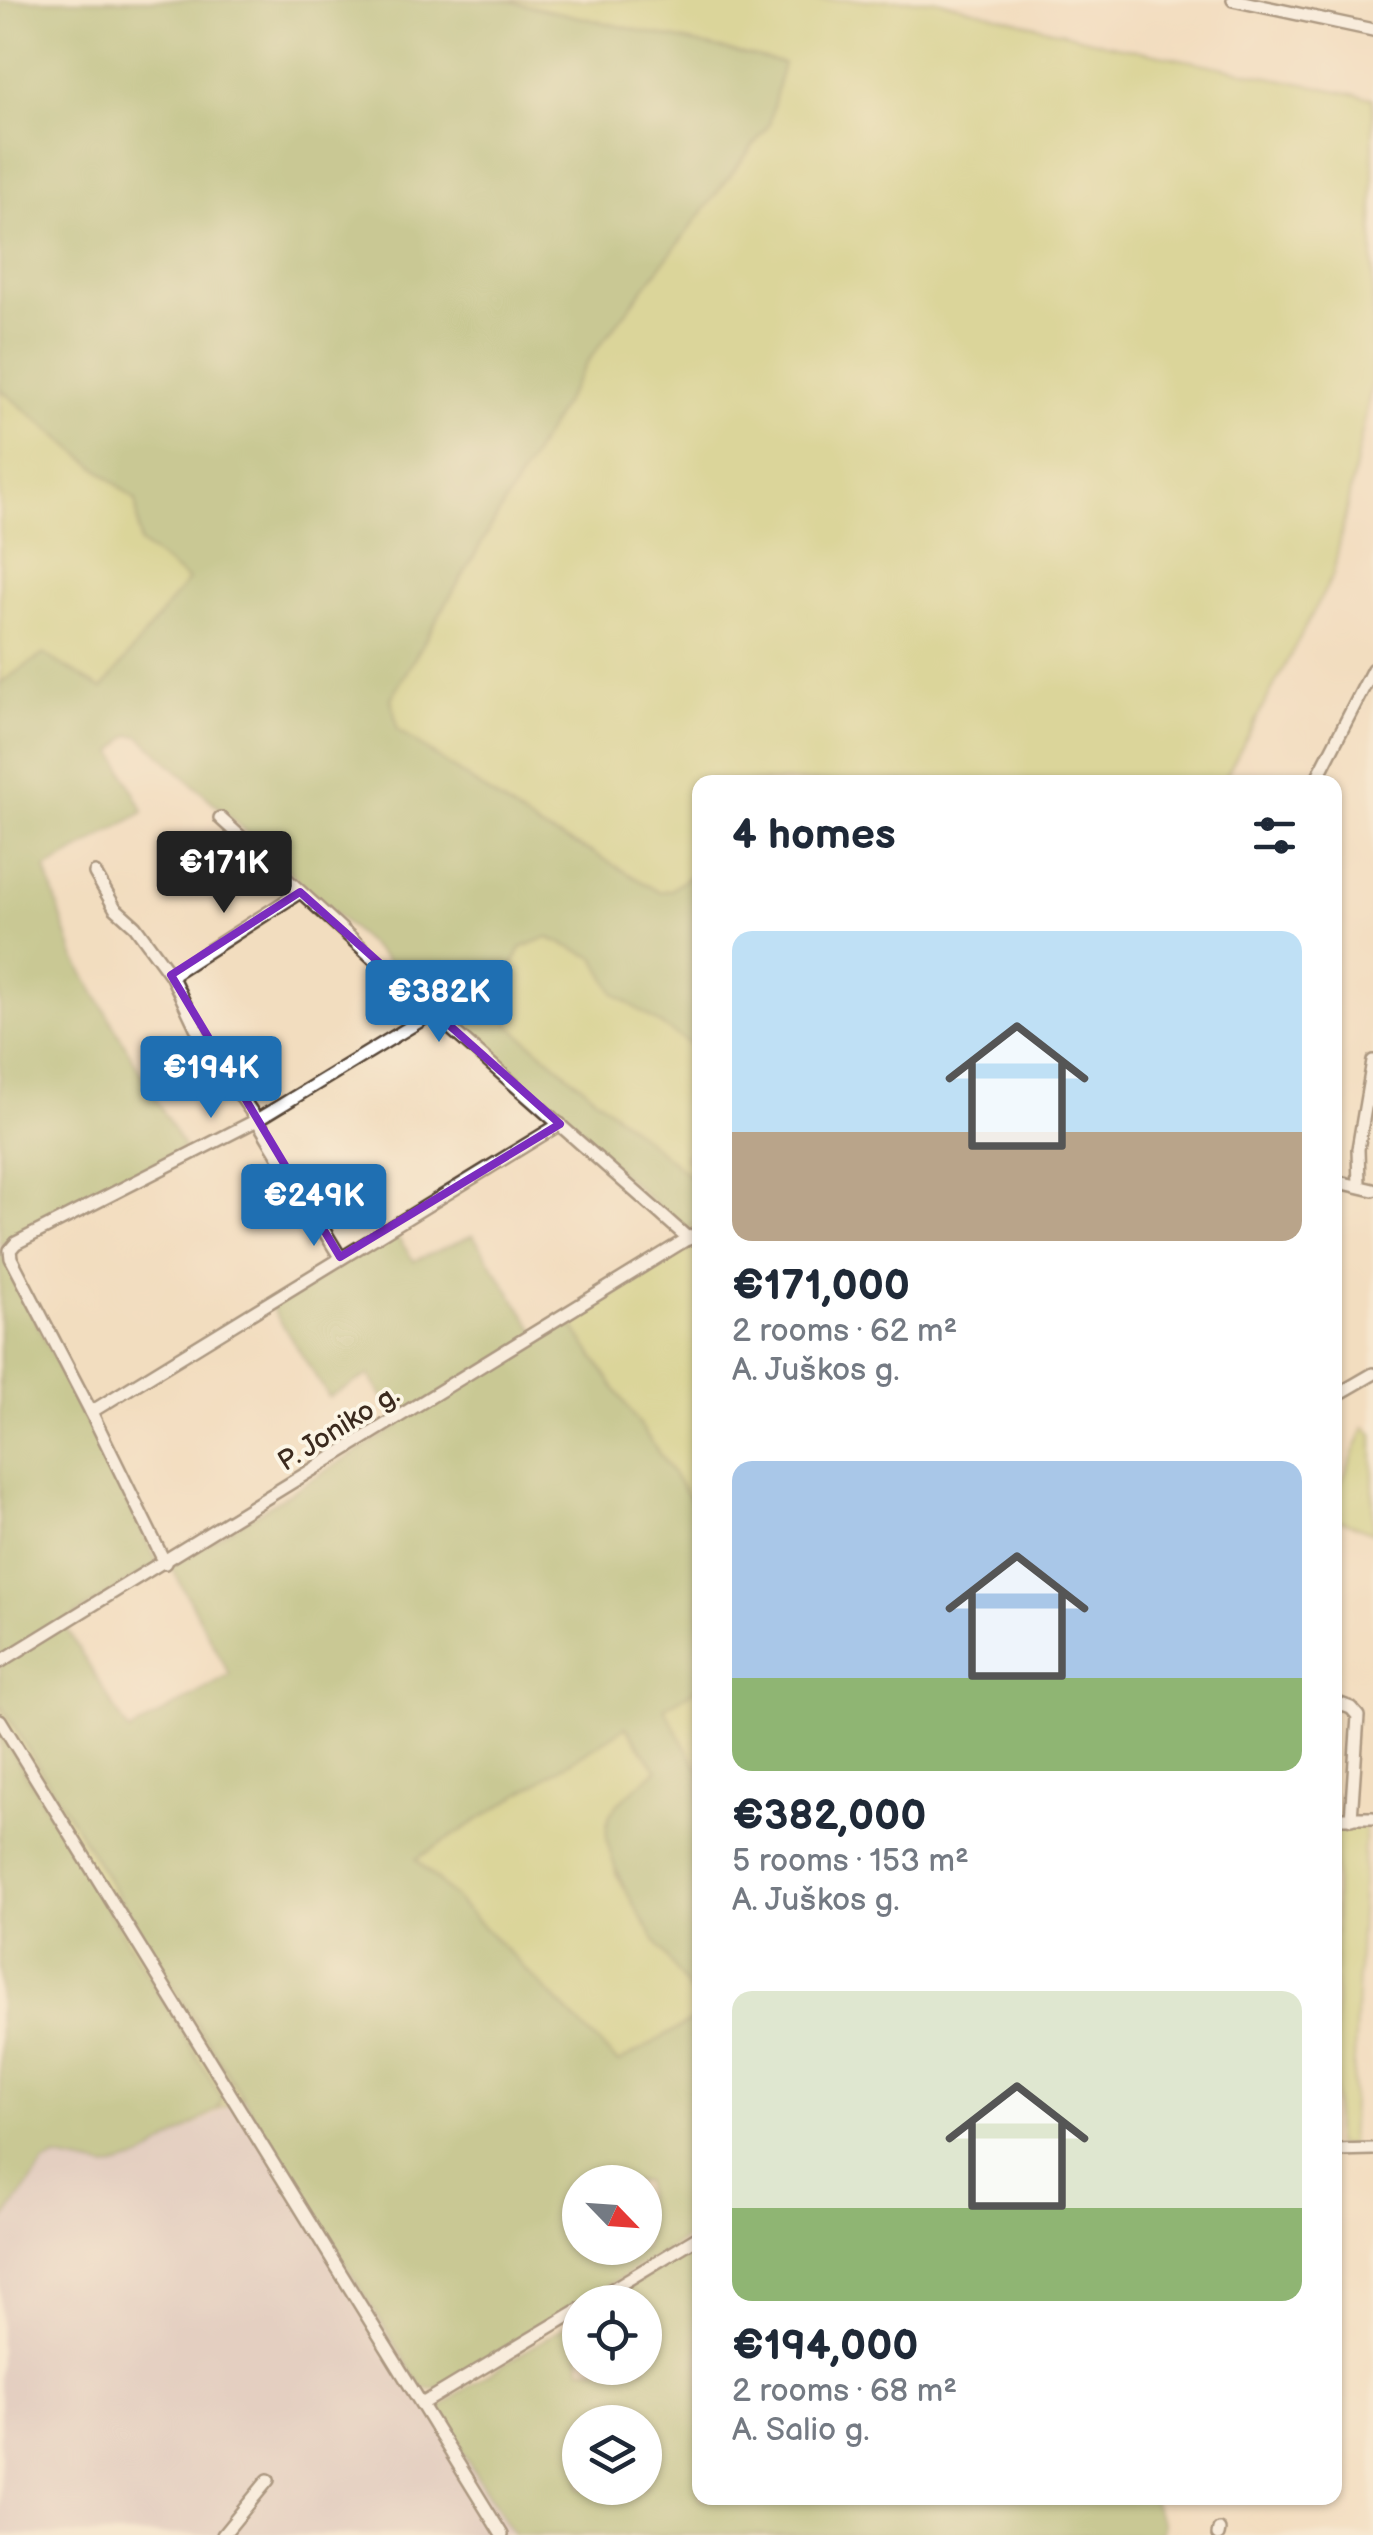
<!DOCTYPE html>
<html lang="en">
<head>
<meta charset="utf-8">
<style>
  body { margin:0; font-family:"Balsamiq Sans",sans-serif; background:#f2f2f3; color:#1f2937; height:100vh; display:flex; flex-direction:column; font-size:38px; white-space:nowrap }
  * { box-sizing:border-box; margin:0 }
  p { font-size:32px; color:#747a83 }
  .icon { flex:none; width:55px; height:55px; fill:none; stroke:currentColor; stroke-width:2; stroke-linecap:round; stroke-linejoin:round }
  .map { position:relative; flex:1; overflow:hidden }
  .details { position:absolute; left:692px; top:775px; width:650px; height:1730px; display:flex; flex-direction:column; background:#fff; border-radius:20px; box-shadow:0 2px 8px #0004 }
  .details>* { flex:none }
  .needle { width:65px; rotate:115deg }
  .tools { position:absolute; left:562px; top:2165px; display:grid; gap:20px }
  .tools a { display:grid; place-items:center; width:100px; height:100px; border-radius:50%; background:#fff; box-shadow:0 2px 8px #0004; font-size:50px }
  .price { position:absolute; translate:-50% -85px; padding:0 22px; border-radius:10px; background:#1f6fb2; color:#fff; font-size:32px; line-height:65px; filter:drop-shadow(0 2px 5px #0008) }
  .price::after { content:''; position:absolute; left:50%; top:60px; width:30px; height:22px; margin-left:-15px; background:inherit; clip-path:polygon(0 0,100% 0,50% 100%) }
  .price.on { background:#222; color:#fff }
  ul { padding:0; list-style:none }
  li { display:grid; align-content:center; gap:20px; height:530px; padding:0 40px }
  li span { display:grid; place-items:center; height:310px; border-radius:20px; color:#555 }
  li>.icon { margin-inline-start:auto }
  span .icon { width:180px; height:180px; fill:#fffc; stroke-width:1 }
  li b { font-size:42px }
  h2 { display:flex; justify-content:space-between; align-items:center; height:120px; padding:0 40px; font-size:42px }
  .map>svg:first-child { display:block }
</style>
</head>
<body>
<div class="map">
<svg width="1373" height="2535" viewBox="0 0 1373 2535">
  <rect width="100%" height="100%" fill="#fcf5e5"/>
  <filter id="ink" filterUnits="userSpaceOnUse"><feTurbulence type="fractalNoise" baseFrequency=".01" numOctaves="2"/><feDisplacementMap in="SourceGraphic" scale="20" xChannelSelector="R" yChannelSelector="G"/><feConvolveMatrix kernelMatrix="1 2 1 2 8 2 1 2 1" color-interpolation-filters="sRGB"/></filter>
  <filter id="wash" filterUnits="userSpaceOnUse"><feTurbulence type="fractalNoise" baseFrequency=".0048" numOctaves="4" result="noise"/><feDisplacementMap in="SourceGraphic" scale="40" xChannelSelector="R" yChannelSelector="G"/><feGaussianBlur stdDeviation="2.25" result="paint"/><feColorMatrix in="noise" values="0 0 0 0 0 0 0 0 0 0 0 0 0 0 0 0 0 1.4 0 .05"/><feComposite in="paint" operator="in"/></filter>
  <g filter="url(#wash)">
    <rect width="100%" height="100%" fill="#f2ddbf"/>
    <!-- industrial -->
    <polygon fill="#d2bec3" points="242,2098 421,2387 514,2535 0,2535 0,2225 45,2163 56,2158 108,2168 141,2159"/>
    <!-- green -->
    <g fill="#bfcc6e" stroke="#7d7b46" stroke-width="2.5">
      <polygon points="504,0 937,0 1107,44 1373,98 1373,378 1333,575 1223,782 700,782 700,868 671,890 659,892 592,852 539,828 398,730 391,698 588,361 769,125 782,63"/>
      <polygon points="0,389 136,500 140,543 189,580 102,690 44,655 0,683"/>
      <path d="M546,937l50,21 20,36 84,57v87l-15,19 15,14v14l-191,-160c-10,-31 -2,-50 12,-77z"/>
      <polygon points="700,1220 700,1514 569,1321 696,1244 687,1229"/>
      <polygon points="1365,1427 1373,1434 1373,1533 1335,1518 1335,1498"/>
      <polygon points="700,1686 700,1773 663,1708"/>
      <polygon points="0,1704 242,2098 217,2110 222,2098 0,1732"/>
      <polygon points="626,1727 657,1770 610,1814 616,1875 700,2006 700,2016 618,2063 416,1859"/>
      <polygon points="1335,1826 1365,1826 1350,2145 1335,2145"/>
    </g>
    <!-- forest -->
    <g fill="#97b061" stroke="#696d40" stroke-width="2.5" fill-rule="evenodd">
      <path d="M0,0h504l279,63 -14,62 -181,236 -197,337 7,32 141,98 53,24 67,40 12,-2 29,-22v183l-85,-57 -20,-36 -48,-21 -26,11c-14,28 -22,47 -12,77l191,160v35l-13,9 -8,-3 -539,-490 -11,-1 -15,17 30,60 -98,57 28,87 110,192 -184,98v-563l44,-29 58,35 86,-109 -48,-37 -4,-43 -136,-111z"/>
      <path d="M394,1232l20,29 59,-26 67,103 29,-17 131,193v172l-36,22 36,65v233c-24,-36 -114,-153 -89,-193 10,-16 32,-30 46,-43l-31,-43 -210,132 202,204 82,-47v214l-260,158 -10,2 -9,-3 -421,-683v-455l158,314 -95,60 66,109 101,-57 -59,-109 229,-141 -31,-50 -40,22 -58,-90zM580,2182h65v66h-65z"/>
      <polygon points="0,1732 222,2098 217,2110 141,2159 108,2168 56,2158 45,2163 0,2225"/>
      <path d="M700,2242v256h451l12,27 -3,10h-646l-78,-124 30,-23 114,-71v51h65v-66h-42zM580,2422h65v66h-65z"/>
    </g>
  </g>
  <g filter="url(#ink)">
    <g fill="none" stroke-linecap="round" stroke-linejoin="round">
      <defs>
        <g id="street">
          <polyline points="1233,0 1373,30"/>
          <polyline points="1315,782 1373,669"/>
          <polyline points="220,818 433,1013 689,1239"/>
          <polyline points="95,873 115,908 135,926 171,975 200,1036 257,1120 340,1257"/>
          <polyline points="171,975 300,892"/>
          <polyline points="1335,1181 1373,1190"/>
          <polyline points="1359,1185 1358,1149 1373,1061"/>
          <polyline points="1335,1396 1373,1374"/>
          <polyline points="91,1412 560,1124"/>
          <polyline points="165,1563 91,1412 11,1258 10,1250 16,1243 257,1120 433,1013"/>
          <polyline points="0,1662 700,1231"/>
          <polyline points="1335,1702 1351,1708 1358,1716 1351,1819"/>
          <polyline points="0,1720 502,2535"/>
          <polyline points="1335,1818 1373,1818"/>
          <polyline points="1335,2150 1373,2149"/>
          <polyline points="591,2302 700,2236"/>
          <polyline points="422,2404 580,2309"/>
          <polyline points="223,2535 268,2480"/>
          <polyline points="1218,2535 1219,2530"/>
        </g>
      </defs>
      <!-- street casing -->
      <use href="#street" stroke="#564536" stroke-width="16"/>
      <!-- street -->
      <use href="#street" stroke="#fff" stroke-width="11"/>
    </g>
  </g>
  <!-- marked area -->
  <path d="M0 0H1373V2535H0ZM300,892l260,232 -220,133 -169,-282z" fill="#f2ddbf" fill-opacity=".55" fill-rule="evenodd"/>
  <path fill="none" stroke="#7b2cbf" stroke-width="8" stroke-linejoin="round" d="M300,892l260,232 -220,133 -169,-282z"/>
  <g text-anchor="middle" stroke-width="8" stroke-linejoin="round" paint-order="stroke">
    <!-- street labels -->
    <g font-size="28" fill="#3b2a1e" stroke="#fcf5e5">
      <text transform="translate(338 1427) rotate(-32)" y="10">P. Joniko g.</text>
    </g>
  </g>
</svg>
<div class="tools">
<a><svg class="needle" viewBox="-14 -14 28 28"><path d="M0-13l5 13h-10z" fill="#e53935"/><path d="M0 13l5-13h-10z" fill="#747a83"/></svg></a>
<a><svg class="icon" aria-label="locate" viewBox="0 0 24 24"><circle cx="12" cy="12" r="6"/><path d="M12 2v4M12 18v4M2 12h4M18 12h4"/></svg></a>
<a><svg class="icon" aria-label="layers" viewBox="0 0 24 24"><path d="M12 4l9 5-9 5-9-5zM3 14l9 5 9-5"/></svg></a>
</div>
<b class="price on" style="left:224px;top:916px">€171K</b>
<b class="price" style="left:439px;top:1045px">€382K</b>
<b class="price" style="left:211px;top:1121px">€194K</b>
<b class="price" style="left:314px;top:1249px">€249K</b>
<section class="details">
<h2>4 homes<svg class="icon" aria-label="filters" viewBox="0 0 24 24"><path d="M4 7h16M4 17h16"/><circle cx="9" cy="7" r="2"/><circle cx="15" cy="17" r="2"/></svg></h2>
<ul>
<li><span style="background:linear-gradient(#bfe0f5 65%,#b9a48a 0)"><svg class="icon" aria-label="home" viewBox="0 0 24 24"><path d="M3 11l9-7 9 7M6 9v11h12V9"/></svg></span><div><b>€171,000</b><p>2 rooms · 62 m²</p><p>A. Juškos g.</p></div></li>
<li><span style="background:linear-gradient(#a9c7e8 70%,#8fb573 0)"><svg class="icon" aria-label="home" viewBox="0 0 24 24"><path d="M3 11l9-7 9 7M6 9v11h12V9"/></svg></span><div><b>€382,000</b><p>5 rooms · 153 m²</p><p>A. Juškos g.</p></div></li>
<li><span style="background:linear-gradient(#dfe7d0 70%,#8fb573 0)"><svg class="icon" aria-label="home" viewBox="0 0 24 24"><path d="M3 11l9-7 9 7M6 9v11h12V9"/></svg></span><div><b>€194,000</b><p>2 rooms · 68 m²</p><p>A. Salio g.</p></div></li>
</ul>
</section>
</div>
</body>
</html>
